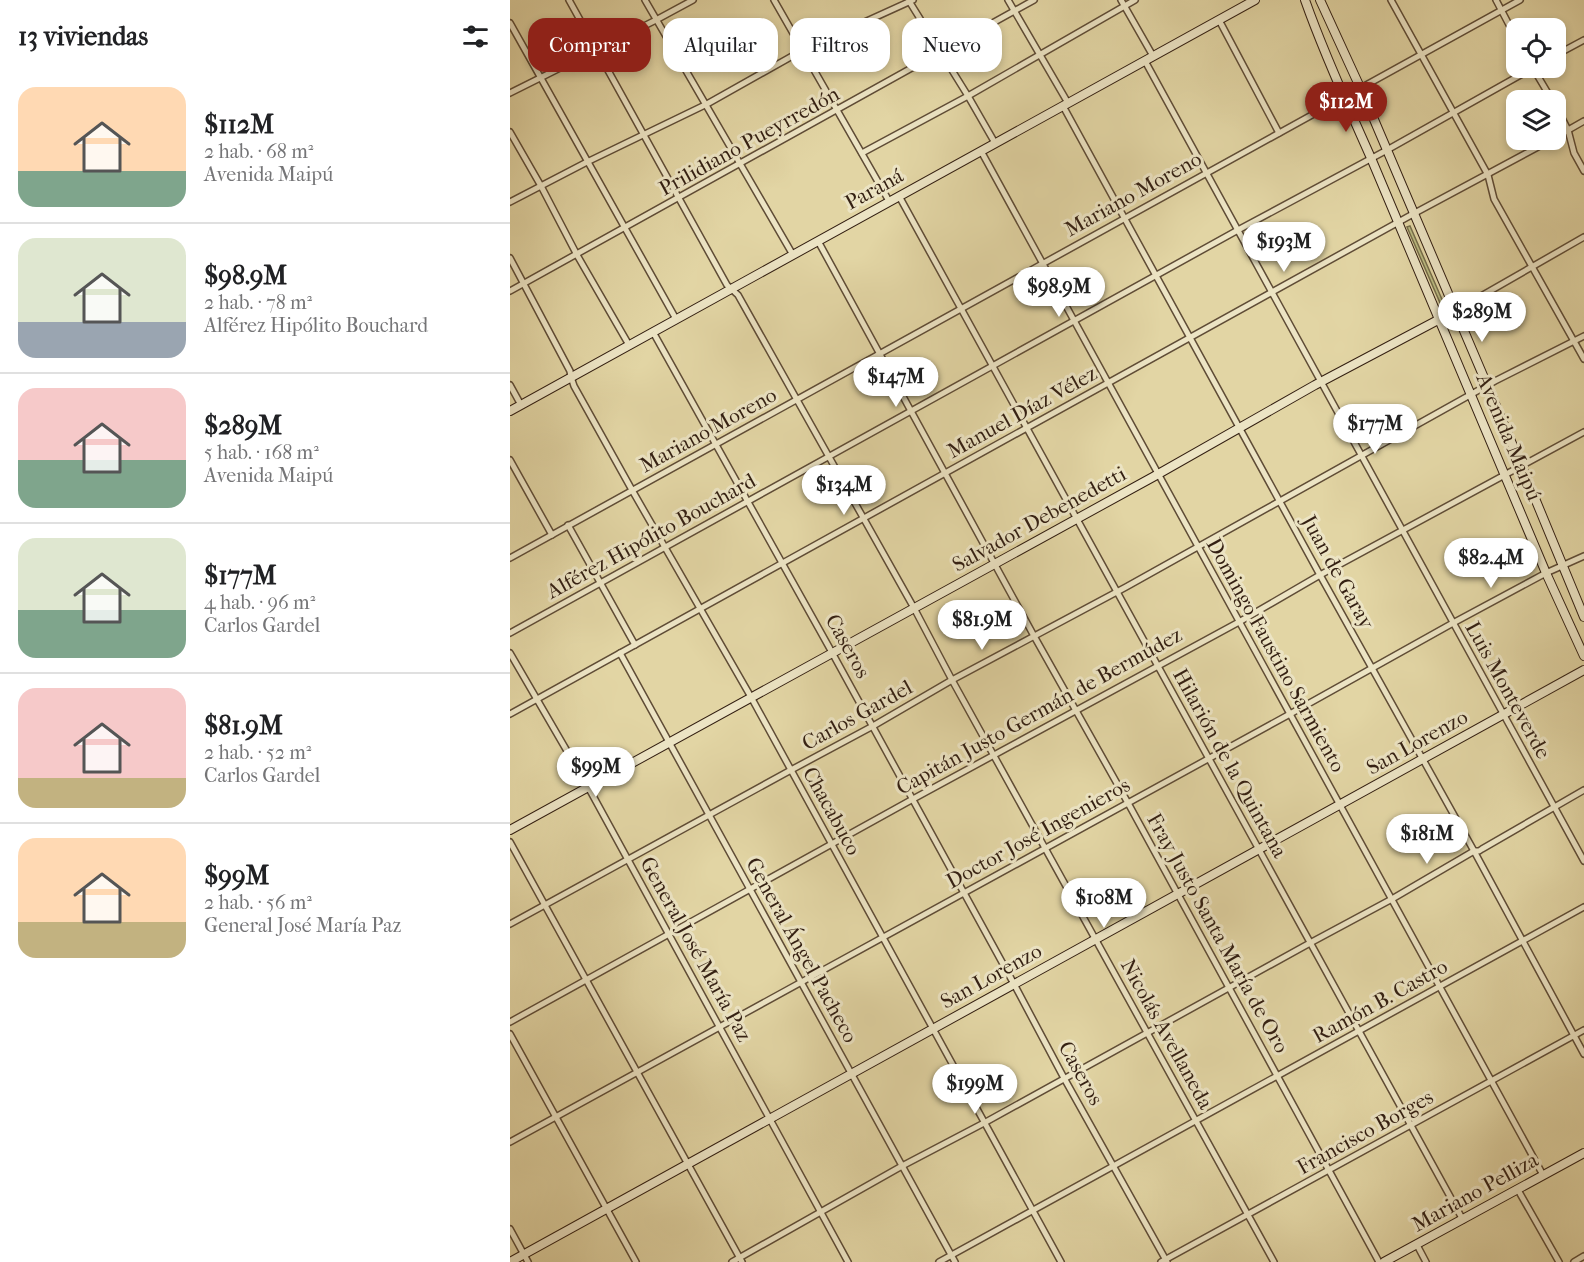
<!DOCTYPE html>
<html lang="es">
<head>
<meta charset="utf-8">
<style>
  body { margin:0; font-family:"IM FELL French Canon",serif; background:#f2f2f2; color:#202124; height:100vh; display:flex; flex-direction:column; font-size:22px; white-space:nowrap }
  * { box-sizing:border-box; margin:0 }
  p { font-size:20px; color:#757577 }
  .icon { flex:none; width:33px; height:33px; fill:none; stroke:currentColor; stroke-width:2; stroke-linecap:round; stroke-linejoin:round }
  .map { position:relative; flex:1; overflow:hidden }
  .sheet { display:flex; flex-direction:column; background:#fff; width:510px }
  .sheet>* { flex:none }
  .top-card { position:absolute; left:18px; top:18px; width:570px; height:54px; display:flex; gap:12px }
  .controls { position:absolute; left:996px; top:18px; display:grid; gap:12px }
  .controls a { display:grid; place-items:center; width:60px; height:60px; border-radius:12px; background:#fff; box-shadow:0 3px 9px #0003; font-size:30px }
  .price { position:absolute; translate:-50% -51px; padding:0 14px; border-radius:21px; background:#fff; color:#222; font-size:20px; line-height:39px; filter:drop-shadow(0 2px 3px #0008) }
  .price::after { content:''; position:absolute; left:50%; top:36px; width:18px; height:14px; margin-left:-9px; background:inherit; clip-path:polygon(0 0,100% 0,50% 100%) }
  .price.active { background:#8f2418; color:#fff }
  ul { padding:0; list-style:none }
  li { display:flex; align-items:center; gap:18px; height:150px; padding:0 18px }
  li+li { border-top:2px solid #e0e0e0 }
  li span { display:grid; place-items:center; flex:none; width:168px; height:120px; border-radius:18px; color:#555 }
  li>.icon { margin-inline-start:auto }
  span .icon { width:72px; height:72px; fill:#fffc; stroke-width:1 }
  li b { font-size:26px }
  h2 { display:flex; justify-content:space-between; align-items:center; height:72px; padding:0 18px; font-size:26px }
  .tag { padding:0 21px; border-radius:18px; background:#fff; box-shadow:0 3px 9px #0003; font-size:21px; line-height:54px }
  .tag.active { background:#8f2418; color:#fff }
  main { display:flex; flex:1; min-height:0 }
  .map>svg:first-child { display:block }
</style>
</head>
<body>
<main>
<section class="sheet">
<h2>13 viviendas<svg class="icon" aria-label="filters" viewBox="0 0 24 24"><path d="M4 7h16M4 17h16"/><circle cx="9" cy="7" r="2"/><circle cx="15" cy="17" r="2"/></svg></h2>
<ul>
<li><span style="background:linear-gradient(#ffd9b3 70%,#7fa58c 0)"><svg class="icon" aria-label="home" viewBox="0 0 24 24"><path d="M3 11l9-7 9 7M6 9v11h12V9"/></svg></span><div><b>$112M</b><p>2 hab. · 68 m²</p><p>Avenida Maipú</p></div></li>
<li><span style="background:linear-gradient(#dfe7d0 70%,#9aa5b1 0)"><svg class="icon" aria-label="home" viewBox="0 0 24 24"><path d="M3 11l9-7 9 7M6 9v11h12V9"/></svg></span><div><b>$98.9M</b><p>2 hab. · 78 m²</p><p>Alférez Hipólito Bouchard</p></div></li>
<li><span style="background:linear-gradient(#f6c9c9 60%,#7fa58c 0)"><svg class="icon" aria-label="home" viewBox="0 0 24 24"><path d="M3 11l9-7 9 7M6 9v11h12V9"/></svg></span><div><b>$289M</b><p>5 hab. · 168 m²</p><p>Avenida Maipú</p></div></li>
<li><span style="background:linear-gradient(#dfe7d0 60%,#7fa58c 0)"><svg class="icon" aria-label="home" viewBox="0 0 24 24"><path d="M3 11l9-7 9 7M6 9v11h12V9"/></svg></span><div><b>$177M</b><p>4 hab. · 96 m²</p><p>Carlos Gardel</p></div></li>
<li><span style="background:linear-gradient(#f6c9c9 75%,#c2b280 0)"><svg class="icon" aria-label="home" viewBox="0 0 24 24"><path d="M3 11l9-7 9 7M6 9v11h12V9"/></svg></span><div><b>$81.9M</b><p>2 hab. · 52 m²</p><p>Carlos Gardel</p></div></li>
<li><span style="background:linear-gradient(#ffd9b3 70%,#c2b280 0)"><svg class="icon" aria-label="home" viewBox="0 0 24 24"><path d="M3 11l9-7 9 7M6 9v11h12V9"/></svg></span><div><b>$99M</b><p>2 hab. · 56 m²</p><p>General José María Paz</p></div></li>
</ul>
</section>
<div class="map">
<svg width="1074" height="1262" viewBox="0 0 1074 1262">
  <rect width="100%" height="100%" fill="#e2d5a4"/>
  <filter id="stains"><feTurbulence type="fractalNoise" baseFrequency=".00333" numOctaves="4"/><feColorMatrix values="0 0 0 0 .2 0 0 0 0 .09 0 0 0 0 .02 0 0 0 .5 -.17"/></filter>
  <radialGradient id="worn" r=".72"><stop offset=".6" stop-color="#630" stop-opacity="0"/><stop offset="1" stop-color="#630" stop-opacity=".3"/></radialGradient>
  <!-- green -->
  <polygon fill="#babb81" stroke="#766d4a" stroke-width="1.5" points="900,226 934,304 931,305 897,227"/>
  <g fill="none" stroke-linecap="round" stroke-linejoin="round">
    <defs>
      <g id="street">
        <polyline points="59,0 217,285 228,295 404,608 442,680 764,1262"/>
        <polyline points="135,0 283,255"/>
        <polyline points="264,0 379,201"/>
        <polyline points="498,0 558,103"/>
        <polyline points="611,0 643,56"/>
        <polyline points="881,0 978,175 984,199 1074,359"/>
        <polyline points="986,0 1006,38"/>
        <polyline points="399,1 458,96 485,143"/>
        <polyline points="709,20 769,133"/>
        <polyline points="0,23 166,319"/>
        <polyline points="1046,55 1074,40"/>
        <polyline points="635,61 1074,861"/>
        <polyline points="1023,68 1042,100"/>
        <polyline points="0,93 146,20 183,0"/>
        <polyline points="553,106 810,575 964,851 1074,1054"/>
        <polyline points="1046,106 1058,130 1064,153 1074,171"/>
        <polyline points="0,132 31,186 67,255 119,345"/>
        <polyline points="1046,137 1074,121"/>
        <polyline points="471,151 1033,1175"/>
        <polyline points="352,153 458,96 625,0"/>
        <polyline points="389,196 953,1220"/>
        <polyline points="0,202 77,162 197,104 293,50 403,0"/>
        <polyline points="308,241 524,636 618,803 869,1262"/>
        <polyline points="0,258 60,371 61,377 64,386 122,490 241,697 551,1262"/>
        <polyline points="0,291 524,0"/>
        <polyline points="945,311 1074,237"/>
        <polyline points="143,332 319,647 504,984 554,1078 657,1262"/>
        <polyline points="0,385 11,405"/>
        <polyline points="0,460 42,535"/>
        <polyline points="58,525 125,645"/>
        <polyline points="0,558 1010,0"/>
        <polyline points="0,633 728,230 877,150 1023,68"/>
        <polyline points="0,653 82,794 338,1262"/>
        <polyline points="110,653 445,1262"/>
        <polyline points="0,714 903,214 1041,140"/>
        <polyline points="0,842 232,1262"/>
        <polyline points="0,924 281,770 363,726 442,680 616,587 985,381 1074,336"/>
        <polyline points="0,1022 403,799 729,622 810,575 1074,432"/>
        <polyline points="0,1034 126,1262"/>
        <polyline points="0,1142 780,714 943,623 1036,573 1074,556"/>
        <polyline points="1008,1190 1049,1262"/>
        <polyline points="0,1229 18,1262"/>
        <polyline points="907,1245 916,1262"/>
        <polyline points="222,1262 392,1166 474,1123 800,943 882,899 964,851 969,851 972,849 1074,790"/>
        <polyline points="429,1262 1074,907"/>
        <polyline points="651,1262 1074,1030"/>
        <polyline points="1064,1262 1074,1256"/>
      </g>
      <g id="secondary">
        <path d="M795,0c19,54 43,106 66,158l175,415 38,83"/>
        <polyline points="810,0 854,96 1012,467 1074,617"/>
        <polyline points="0,411 745,0"/>
        <polyline points="0,830 643,477 805,385 945,311"/>
        <polyline points="0,1262 1074,670"/>
        <polyline points="874,1262 1074,1153"/>
      </g>
    </defs>
    <!-- street casing -->
    <use href="#street" stroke="#5f4c36" stroke-width="8"/>
    <!-- secondary casing -->
    <use href="#secondary" stroke="#331f12" stroke-width="10"/>
    <!-- street -->
    <use href="#street" stroke="#ece4c4" stroke-width="5"/>
    <!-- secondary -->
    <use href="#secondary" stroke="#ece4c4" stroke-width="8"/>
  </g>
  <g text-anchor="middle" stroke-width="6" stroke-linejoin="round" paint-order="stroke">
    <!-- street labels -->
    <g font-size="21" fill="#331f12" stroke="#ece4c4">
      <text transform="translate(239 141) rotate(-29)" y="7">Prilidiano Pueyrredón</text>
      <text transform="translate(364 189) rotate(-29)" y="7">Paraná</text>
      <text transform="translate(623 194) rotate(-29)" y="7">Mariano Moreno</text>
      <text transform="translate(512 412) rotate(-29)" y="7">Manuel Díaz Vélez</text>
      <text transform="translate(198 430) rotate(-29)" y="7">Mariano Moreno</text>
      <text transform="translate(999 437) rotate(67)" y="7">Avenida Maipú</text>
      <text transform="translate(529 519) rotate(-29)" y="7">Salvador Debenedetti</text>
      <text transform="translate(141 536) rotate(-29)" y="7">Alférez Hipólito Bouchard</text>
      <text transform="translate(828 572) rotate(61)" y="7">Juan de Garay</text>
      <text transform="translate(338 646) rotate(61)" y="7">Caseros</text>
      <text transform="translate(766 655) rotate(61)" y="7">Domingo Faustino Sarmiento</text>
      <text transform="translate(998 690) rotate(61)" y="7">Luis Monteverde</text>
      <text transform="translate(529 711) rotate(-29)" y="7">Capitán Justo Germán de Bermúdez</text>
      <text transform="translate(347 715) rotate(-29)" y="7">Carlos Gardel</text>
      <text transform="translate(907 742) rotate(-29)" y="7">San Lorenzo</text>
      <text transform="translate(720 763) rotate(61)" y="7">Hilarión de la Quintana</text>
      <text transform="translate(322 811) rotate(61)" y="7">Chacabuco</text>
      <text transform="translate(528 833) rotate(-29)" y="7">Doctor José Ingenieros</text>
      <text transform="translate(708 933) rotate(61)" y="7">Fray Justo Santa María de Oro</text>
      <text transform="translate(186 949) rotate(61)" y="7">General José María Paz</text>
      <text transform="translate(292 950) rotate(61)" y="7">General Ángel Pacheco</text>
      <text transform="translate(481 976) rotate(-29)" y="7">San Lorenzo</text>
      <text transform="translate(870 1001) rotate(-29)" y="7">Ramón B. Castro</text>
      <text transform="translate(657 1034) rotate(61)" y="7">Nicolás Avellaneda</text>
      <text transform="translate(571 1073) rotate(61)" y="7">Caseros</text>
      <text transform="translate(855 1132) rotate(-29)" y="7">Francisco Borges</text>
      <text transform="translate(965 1192) rotate(-29)" y="7">Mariano Pelliza</text>
    </g>
  </g>
  <rect width="100%" height="100%" filter="url(#stains)"/>
  <rect width="100%" height="100%" fill="url(#worn)"/>
</svg>
<div class="controls">
<a><svg class="icon" aria-label="locate" viewBox="0 0 24 24"><circle cx="12" cy="12" r="6"/><path d="M12 2v4M12 18v4M2 12h4M18 12h4"/></svg></a>
<a><svg class="icon" aria-label="layers" viewBox="0 0 24 24"><path d="M12 4l9 5-9 5-9-5zM3 14l9 5 9-5"/></svg></a>
</div>
<b class="price active" style="left:836px;top:133px">$112M</b>
<b class="price" style="left:774px;top:273px">$193M</b>
<b class="price" style="left:549px;top:318px">$98.9M</b>
<b class="price" style="left:972px;top:343px">$289M</b>
<b class="price" style="left:386px;top:408px">$147M</b>
<b class="price" style="left:865px;top:455px">$177M</b>
<b class="price" style="left:334px;top:516px">$134M</b>
<b class="price" style="left:981px;top:589px">$82.4M</b>
<b class="price" style="left:472px;top:651px">$81.9M</b>
<b class="price" style="left:86px;top:798px">$99M</b>
<b class="price" style="left:917px;top:865px">$181M</b>
<b class="price" style="left:594px;top:929px">$108M</b>
<b class="price" style="left:465px;top:1115px">$199M</b>
<div class="top-card">
<a class="tag active">Comprar</a>
<a class="tag">Alquilar</a>
<a class="tag">Filtros</a>
<a class="tag">Nuevo</a>
</div>
</div>
</main>
</body>
</html>
